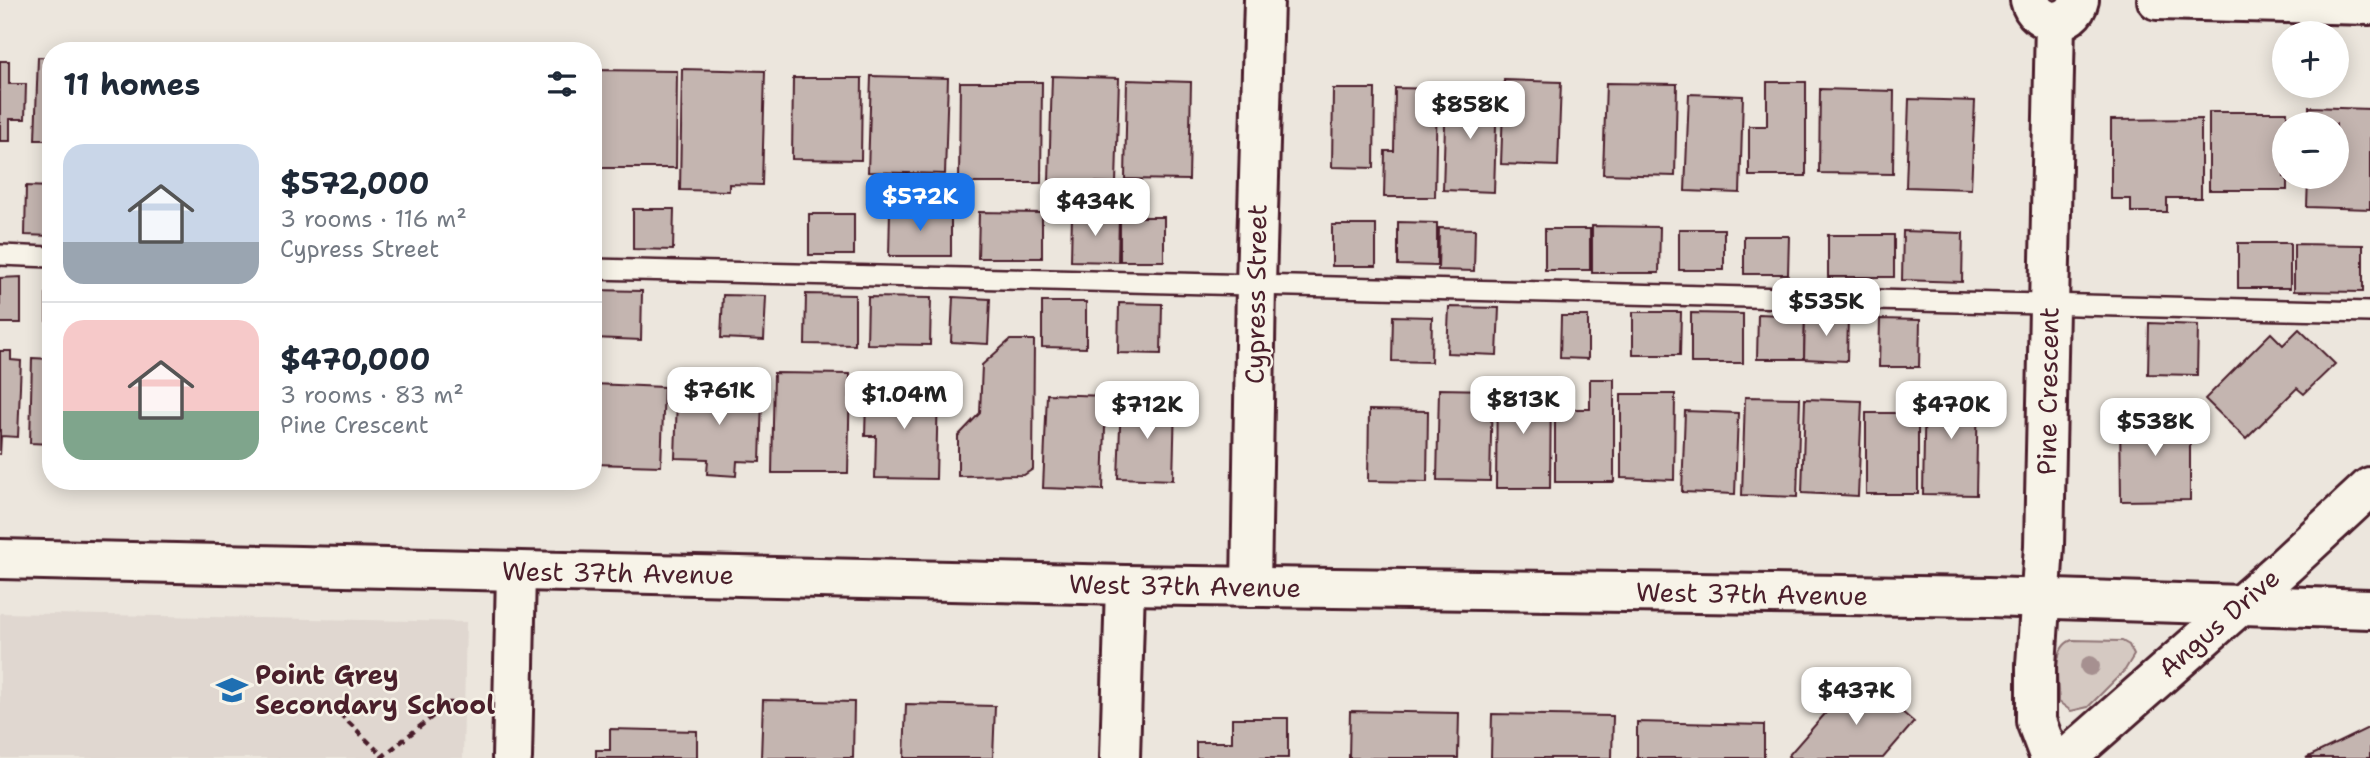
<!DOCTYPE html>
<html lang="en">
<head>
<meta charset="utf-8">
<style>
  body { margin:0; font-family:"Shantell Sans",sans-serif; background:#f6f6f7; color:#1f2937; height:100vh; display:flex; flex-direction:column; font-size:26px; white-space:nowrap }
  * { box-sizing:border-box; margin:0 }
  p { font-size:23px; color:#747a83 }
  .icon { flex:none; width:38px; height:38px; fill:none; stroke:currentColor; stroke-width:2; stroke-linecap:round; stroke-linejoin:round }
  .map { position:relative; flex:1; overflow:hidden }
  .side { position:absolute; left:42px; top:42px; width:560px; height:448px; display:flex; flex-direction:column; background:#fff; border-radius:28px; box-shadow:0 4px 18px #0003 }
  .side>* { flex:none }
  .tools { position:absolute; left:2272px; top:21px; display:grid; gap:14px }
  .tools a { display:grid; place-items:center; width:77px; height:77px; border-radius:50%; background:#fff; box-shadow:0 4px 18px #0003; font-size:35px }
  .price { position:absolute; translate:-50% -60px; padding:0 16px; border-radius:14px; background:#fff; color:#222; font-size:23px; line-height:46px; filter:drop-shadow(0 2px 4px #0008) }
  .price::after { content:''; position:absolute; left:50%; top:42px; width:21px; height:16px; margin-left:-10px; background:inherit; clip-path:polygon(0 0,100% 0,50% 100%) }
  .price.active { background:#1a73e8; color:#fff }
  ul { padding:0; list-style:none }
  li { display:flex; align-items:center; gap:21px; height:175px; padding:0 21px }
  li+li { border-top:2px solid #e0e1e3 }
  li span { display:grid; place-items:center; flex:none; width:196px; height:140px; border-radius:21px; color:#555 }
  li>.icon { margin-inline-start:auto }
  span .icon { width:84px; height:84px; fill:#fffc; stroke-width:1 }
  li b { font-size:30px }
  h2 { display:flex; justify-content:space-between; align-items:center; height:84px; padding:0 21px; font-size:30px }
  .map>svg:first-child { display:block }
</style>
</head>
<body>
<div class="map">
<svg width="2370" height="758" viewBox="0 0 2370 758">
  <rect width="100%" height="100%" fill="#ece6dd"/>
  <filter id="ink" filterUnits="userSpaceOnUse"><feTurbulence type="fractalNoise" baseFrequency=".0143" numOctaves="2"/><feDisplacementMap in="SourceGraphic" scale="14" xChannelSelector="R" yChannelSelector="G"/><feConvolveMatrix kernelMatrix="1 2 1 2 8 2 1 2 1" color-interpolation-filters="sRGB"/></filter>
  <g filter="url(#ink)">
    <!-- built -->
    <polygon fill="#e0d7d0" points="0,613 466,622 463,758 0,758"/>
    <!-- green -->
    <path fill="#d5c9c2" stroke="#907476" stroke-width="2" d="M2072,640l50,1 7,4 5,10 -9,15 -37,37 -17,4 -12,-9c-1,-18 -8,-55 13,-62z"/>
    <!-- building -->
    <g fill="#c4b5b0" stroke="#4a1f2b" stroke-width="2">
      <polygon points="38,57 51,58 51,140 35,140"/>
      <polygon points="0,61 9,61 9,84 26,84 25,119 10,119 10,141 0,141"/>
      <polygon points="682,69 765,71 762,185 729,184 729,191 680,190"/>
      <polygon points="593,70 677,71 676,168 593,168"/>
      <polygon points="871,76 948,78 945,174 868,172"/>
      <polygon points="1052,76 1119,78 1116,183 1049,181"/>
      <polygon points="793,78 862,78 861,160 792,159"/>
      <polygon points="1127,80 1191,82 1189,180 1125,179"/>
      <polygon points="1504,80 1561,82 1558,166 1501,164"/>
      <polygon points="960,82 1042,82 1041,183 959,183"/>
      <polygon points="1767,82 1806,82 1806,176 1749,176 1749,126 1767,126"/>
      <polygon points="1606,83 1677,84 1675,176 1603,174"/>
      <polygon points="1395,88 1437,89 1435,197 1384,197 1385,151 1394,151"/>
      <polygon points="1333,89 1375,89 1374,168 1332,167"/>
      <polygon points="1820,89 1894,91 1893,174 1819,173"/>
      <polygon points="1446,91 1497,92 1494,192 1443,190"/>
      <polygon points="1689,94 1743,96 1740,193 1685,191"/>
      <polygon points="1909,99 1975,101 1971,189 1906,187"/>
      <polygon points="2309,107 2370,109 2370,209 2307,207 2308,177 2336,177 2336,124 2309,124"/>
      <polygon points="2209,112 2287,112 2287,124 2284,124 2284,177 2287,177 2287,190 2209,190"/>
      <polygon points="2201,119 2201,198 2167,198 2167,212 2131,212 2131,199 2111,199 2111,120"/>
      <polygon points="26,186 51,187 51,236 25,235"/>
      <polygon points="633,209 674,209 673,250 633,249"/>
      <polygon points="890,210 951,210 951,256 889,256"/>
      <polygon points="979,212 1042,213 1042,258 978,258"/>
      <rect x="809" y="214" width="45" height="41"/>
      <polygon points="1072,214 1119,216 1118,262 1071,261"/>
      <rect x="1120" y="217" width="44" height="44"/>
      <polygon points="1398,222 1437,223 1437,266 1398,265"/>
      <rect x="1332" y="225" width="44" height="41"/>
      <polygon points="1592,226 1660,227 1659,273 1592,273"/>
      <polygon points="1439,228 1475,229 1474,271 1438,270"/>
      <rect x="1545" y="229" width="45" height="41"/>
      <rect x="1679" y="229" width="45" height="41"/>
      <polygon points="1903,231 1963,233 1962,282 1902,280"/>
      <rect x="1828" y="235" width="66" height="42"/>
      <polygon points="1744,236 1789,236 1788,274 1744,274"/>
      <rect x="2238" y="243" width="52" height="45"/>
      <polygon points="2294,244 2363,245 2363,292 2294,291"/>
      <polygon points="21,277 21,323 0,323 0,278"/>
      <rect x="46" y="278" width="5" height="43"/>
      <polygon points="593,290 642,291 641,340 593,338"/>
      <polygon points="806,294 855,295 855,345 805,344"/>
      <polygon points="723,295 766,296 764,340 721,338"/>
      <polygon points="868,297 931,298 930,345 867,344"/>
      <polygon points="953,297 990,299 988,344 951,342"/>
      <polygon points="1042,302 1086,302 1086,348 1042,347"/>
      <polygon points="1119,303 1162,304 1161,354 1118,353"/>
      <polygon points="1449,307 1499,308 1497,355 1447,353"/>
      <polygon points="1633,312 1681,312 1680,355 1633,355"/>
      <polygon points="1691,313 1743,314 1743,363 1691,363"/>
      <polygon points="1758,314 1805,316 1804,359 1757,359"/>
      <polygon points="1805,315 1848,316 1847,361 1804,359"/>
      <polygon points="1393,316 1432,317 1431,362 1392,361"/>
      <polygon points="1561,316 1588,316 1588,359 1560,358"/>
      <polygon points="1880,319 1920,320 1919,367 1879,367"/>
      <polygon points="2149,323 2198,325 2197,375 2148,374"/>
      <polygon points="2299,329 2335,364 2304,394 2297,388 2246,439 2205,399 2271,333 2283,345"/>
      <polygon points="1010,340 1034,340 1033,469 1024,475 958,476 958,436 980,413 982,365"/>
      <polygon points="0,351 11,351 11,360 21,361 18,437 1,436 0,455"/>
      <polygon points="32,358 51,359 51,444 30,443"/>
      <polygon points="774,373 850,374 848,473 772,473"/>
      <polygon points="1590,379 1614,379 1614,482 1555,482 1555,409 1590,409"/>
      <polygon points="699,381 739,382 738,397 762,398 760,462 737,461 736,476 707,474 708,459 675,458 677,398 698,398"/>
      <polygon points="1497,383 1551,384 1550,488 1496,488"/>
      <polygon points="593,384 664,387 661,466 593,464"/>
      <polygon points="874,386 938,387 936,479 875,478 876,436 865,436 866,400 873,400"/>
      <polygon points="1925,387 1978,388 1976,495 1923,494"/>
      <polygon points="1439,389 1492,390 1490,481 1437,480"/>
      <polygon points="1047,394 1106,396 1103,490 1043,488"/>
      <polygon points="1621,394 1675,394 1674,480 1621,478"/>
      <polygon points="1745,397 1800,398 1797,497 1742,495"/>
      <polygon points="1805,399 1862,401 1858,496 1802,493"/>
      <polygon points="1121,401 1175,403 1173,480 1118,478"/>
      <polygon points="1369,410 1428,411 1427,482 1368,481"/>
      <polygon points="1685,411 1738,413 1735,494 1682,492"/>
      <rect x="1866" y="413" width="52" height="81"/>
      <polygon points="2120,416 2190,416 2190,500 2121,501"/>
      <polygon points="1859,675 1914,722 1883,758 1791,758 1788,756"/>
      <polygon points="763,700 854,702 853,758 761,758"/>
      <polygon points="906,704 995,706 993,758 904,758"/>
      <polygon points="1350,711 1459,713 1458,758 1349,758"/>
      <polygon points="1492,714 1613,716 1612,758 1491,758"/>
      <polygon points="1232,718 1288,718 1288,758 1196,758 1196,742 1232,742"/>
      <polygon points="1637,722 1764,725 1764,758 1637,758"/>
      <polygon points="2370,727 2370,758 2306,758"/>
      <polygon points="610,729 697,731 697,758 596,758 596,750 610,750"/>
    </g>
    <g fill="none" stroke-linecap="round" stroke-linejoin="round">
      <defs>
        <g id="service">
          <polyline points="0,255 51,257"/>
          <polyline points="593,269 2370,312"/>
        </g>
        <g id="minor">
          <path d="M2030,0c6,27 43,28 49,0"/>
          <polyline points="2157,0 2370,5"/>
          <polyline points="0,559 1125,585 1989,597 2370,609"/>
          <polyline points="1251,587 1256,284 1264,0"/>
          <polyline points="512,758 516,572"/>
          <polyline points="1120,758 1125,585"/>
          <polyline points="2050,758 2036,721 2036,665 2044,546 2055,22"/>
          <polyline points="2067,758 2286,565 2370,487"/>
        </g>
      </defs>
      <!-- service casing -->
      <use href="#service" stroke="#4a1f2b" stroke-width="24"/>
      <!-- minor casing -->
      <use href="#minor" stroke="#4a1f2b" stroke-width="44"/>
      <!-- path -->
      <g stroke="#4a1f2b" stroke-width="4.5" stroke-dasharray="7 5" stroke-linecap="butt">
        <polyline points="331,705 383,756"/>
        <polyline points="381,758 449,703 465,703"/>
      </g>
      <!-- service -->
      <use href="#service" stroke="#f7f3e8" stroke-width="19"/>
      <!-- minor -->
      <use href="#minor" stroke="#f7f3e8" stroke-width="38"/>
    </g>
    <!-- trees -->
    <circle fill="#a69090" cx="2090" cy="666" r="10"/>
  </g>
  <!-- icons -->
  <defs>
    <symbol id="school-bare" viewBox="-9 -9 18 18"><path d="M0-5L7-2L0 1L-7-2ZM-4 1L0 2.5L4 1V4Q0 6-4 4Z" fill="#1f6fb2" stroke="#f7f3e8" stroke-width="2.5" paint-order="stroke"/></symbol>
  </defs>
  <g fill-rule="evenodd">
    <use href="#school-bare" x="210" y="668" width="44" height="44"/>
  </g>
  <g text-anchor="middle" stroke-width="5" stroke-linejoin="round" paint-order="stroke">
    <!-- street labels -->
    <g font-size="26" fill="#4a1f2b" stroke="#f7f3e8">
      <text transform="translate(1256 294) rotate(-89)" y="9">Cypress Street</text>
      <text transform="translate(2048 391) rotate(-89)" y="9">Pine Crescent</text>
      <text transform="translate(618 573) rotate(1)" y="9">West 37th Avenue</text>
      <text transform="translate(1185 586) rotate(1)" y="9">West 37th Avenue</text>
      <text transform="translate(1752 594) rotate(1)" y="9">West 37th Avenue</text>
      <text transform="translate(2219 623) rotate(-41)" y="9">Angus Drive</text>
    </g>
    <!-- poi labels -->
    <g font-size="26" font-weight="bold" fill="#4a1f2b" stroke="#f7f3e8" text-anchor="start">
      <text x="255" y="684">Point Grey<tspan x="255" dy="30">Secondary School</tspan></text>
    </g>
  </g>
</svg>
<div class="tools">
<a>+</a>
<a>−</a>
</div>
<b class="price" style="left:1470px;top:141px">$858K</b>
<b class="price active" style="left:920px;top:233px">$572K</b>
<b class="price" style="left:1095px;top:238px">$434K</b>
<b class="price" style="left:1826px;top:338px">$535K</b>
<b class="price" style="left:719px;top:427px">$761K</b>
<b class="price" style="left:904px;top:431px">$1.04M</b>
<b class="price" style="left:1523px;top:436px">$813K</b>
<b class="price" style="left:1147px;top:441px">$712K</b>
<b class="price" style="left:1951px;top:441px">$470K</b>
<b class="price" style="left:2155px;top:458px">$538K</b>
<b class="price" style="left:1856px;top:727px">$437K</b>
<section class="side">
<h2>11 homes<svg class="icon" aria-label="filters" viewBox="0 0 24 24"><path d="M4 7h16M4 17h16"/><circle cx="9" cy="7" r="2"/><circle cx="15" cy="17" r="2"/></svg></h2>
<ul>
<li><span style="background:linear-gradient(#c9d6e8 70%,#9aa5b1 0)"><svg class="icon" aria-label="home" viewBox="0 0 24 24"><path d="M3 11l9-7 9 7M6 9v11h12V9"/></svg></span><div><b>$572,000</b><p>3 rooms · 116 m²</p><p>Cypress Street</p></div></li>
<li><span style="background:linear-gradient(#f6c9c9 65%,#7fa58c 0)"><svg class="icon" aria-label="home" viewBox="0 0 24 24"><path d="M3 11l9-7 9 7M6 9v11h12V9"/></svg></span><div><b>$470,000</b><p>3 rooms · 83 m²</p><p>Pine Crescent</p></div></li>
</ul>
</section>
</div>
</body>
</html>
